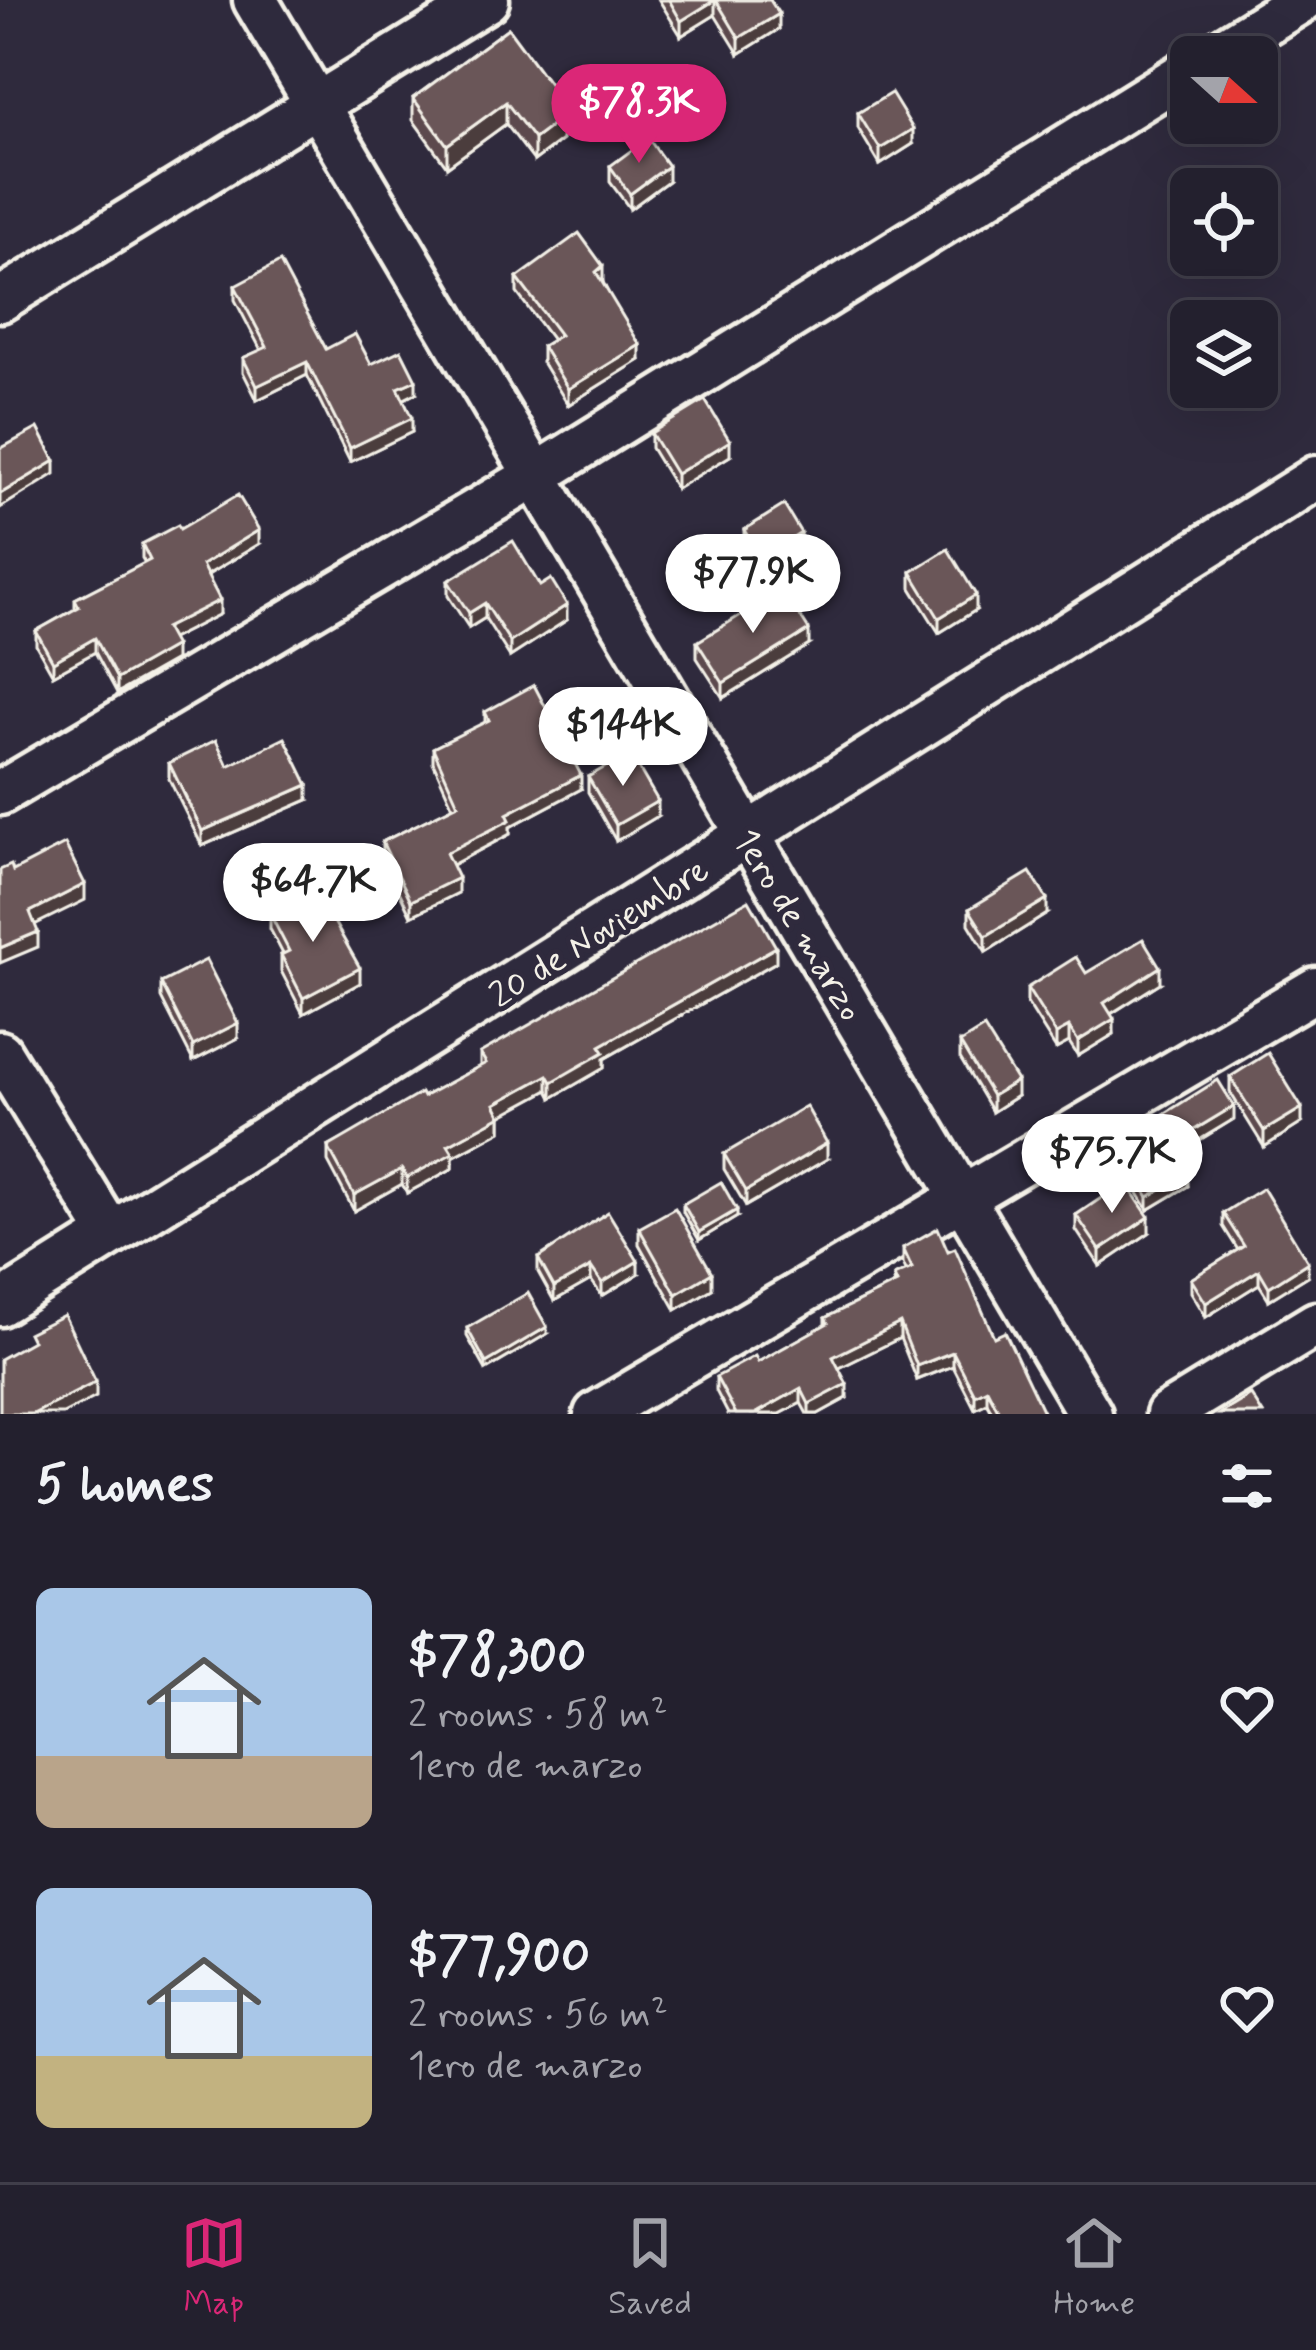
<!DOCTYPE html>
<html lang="en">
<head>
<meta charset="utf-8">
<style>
  body { margin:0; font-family:Mynerve,sans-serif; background:#2f2d3a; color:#f1f3f6; height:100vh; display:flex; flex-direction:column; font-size:45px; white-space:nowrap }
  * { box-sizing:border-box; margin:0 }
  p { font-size:39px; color:#a3a3aa }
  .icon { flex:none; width:66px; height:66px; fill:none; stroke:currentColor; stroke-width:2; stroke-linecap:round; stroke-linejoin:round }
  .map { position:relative; height:1414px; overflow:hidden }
  .sheet { display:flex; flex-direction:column; background:#23202e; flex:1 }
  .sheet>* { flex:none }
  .needle { width:78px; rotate:111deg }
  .fabs { position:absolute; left:1170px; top:36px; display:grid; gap:24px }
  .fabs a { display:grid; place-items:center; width:108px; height:108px; border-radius:18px; background:#23202e; box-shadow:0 12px 48px #0002,0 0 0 3px #403e4a; font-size:60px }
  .price { position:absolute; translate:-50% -102px; padding:0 27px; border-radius:42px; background:#fff; color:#222; font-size:39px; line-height:78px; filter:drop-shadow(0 3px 6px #0008) }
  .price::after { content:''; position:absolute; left:50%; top:72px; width:36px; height:27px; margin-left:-18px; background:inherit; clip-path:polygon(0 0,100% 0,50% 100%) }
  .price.active { background:#db2777; color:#fff }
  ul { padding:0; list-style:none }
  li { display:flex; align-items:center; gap:36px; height:300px; padding:0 36px }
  li span { display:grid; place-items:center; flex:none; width:336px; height:240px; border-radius:18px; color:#555 }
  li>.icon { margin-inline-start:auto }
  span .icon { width:144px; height:144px; fill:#fffc; stroke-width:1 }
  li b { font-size:51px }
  h2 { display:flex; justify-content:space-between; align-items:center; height:144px; padding:0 36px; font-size:51px }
  .menu { display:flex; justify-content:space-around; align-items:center; height:168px; border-top:3px solid #403e4a; background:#23202e; font-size:33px; color:#a3a3aa }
  .menu a { display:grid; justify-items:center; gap:6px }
  .menu .active { color:#db2777 }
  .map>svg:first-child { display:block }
</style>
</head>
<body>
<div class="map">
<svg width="1316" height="1414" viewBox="0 0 1316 1414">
  <rect width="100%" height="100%" fill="#2f2a3d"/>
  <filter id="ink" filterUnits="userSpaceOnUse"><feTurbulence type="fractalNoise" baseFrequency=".00833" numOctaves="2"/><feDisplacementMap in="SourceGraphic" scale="24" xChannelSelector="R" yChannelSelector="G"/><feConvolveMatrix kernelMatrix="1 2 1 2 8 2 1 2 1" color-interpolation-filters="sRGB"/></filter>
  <g filter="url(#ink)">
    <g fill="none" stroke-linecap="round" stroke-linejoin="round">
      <defs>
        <g id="minor">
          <polyline points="255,0 1090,1414"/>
          <polyline points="1211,57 1303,0"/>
          <polyline points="0,300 487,0"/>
          <polyline points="0,793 535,476 1191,69"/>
          <polyline points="0,1053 111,1234"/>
          <polyline points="0,1304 1316,478"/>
          <polyline points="596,1414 1316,989"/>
          <polyline points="1168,1414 1316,1324"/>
        </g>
      </defs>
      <!-- minor casing -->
      <use href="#minor" stroke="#f4f1e8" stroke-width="51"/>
      <!-- minor -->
      <use href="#minor" stroke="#2f2a3d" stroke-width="42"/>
    </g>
    <!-- wall -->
    <g fill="#5c4a4d" stroke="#f4f1e8" stroke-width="3">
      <polygon points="659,0 770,0 779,29 739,54 715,15 681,36"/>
      <polygon points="508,28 559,114 562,140 534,161 506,124 447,167 413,120 413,98"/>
      <polygon points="858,113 913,144 880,165 858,128"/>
      <polygon points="610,166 668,181 630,209 610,182"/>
      <polygon points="517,278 603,282 640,360 568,405 542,362 542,346 552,340 517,293"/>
      <polygon points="235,286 326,349 416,393 403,400 412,432 350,462 307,375 257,400 243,372 243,358 261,350 235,300"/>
      <polygon points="651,433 730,456 676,489 651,448"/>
      <polygon points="180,529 259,544 208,575 220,614 171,639 175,660 117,693 95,652 53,675 36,645 36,631 75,609 75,599 145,563 142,558 142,544"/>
      <polygon points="744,530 801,549 761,573 744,545"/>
      <polygon points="911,572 976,610 939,633 911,588"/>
      <polygon points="448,581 540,586 567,620 510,657 485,618 469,628 448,596"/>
      <polygon points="697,642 809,645 723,698 697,658"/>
      <polygon points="485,712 581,789 510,827 510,834 452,865 458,893 411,916 382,856 382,842 453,807 433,762 433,748 485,723"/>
      <polygon points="169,763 228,766 308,800 202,846 169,779"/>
      <polygon points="588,777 658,816 616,841 588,792"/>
      <polygon points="969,909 1047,914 986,952 969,924"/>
      <polygon points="270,914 360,983 303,1014 281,971 281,955 283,954 270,929"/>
      <polygon points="776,962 604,1059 604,1068 552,1098 548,1090 501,1115 501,1131 453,1157 453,1168 407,1193 402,1184 354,1211 328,1162 328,1147 480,1066 480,1053"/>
      <polygon points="1086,973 1160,983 1111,1014 1114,1034 1078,1056 1069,1042 1056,1049 1027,1003 1027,988"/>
      <polygon points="161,983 238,1038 193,1061 161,998"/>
      <polygon points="960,1043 1017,1096 992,1112 960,1058"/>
      <polygon points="1230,1077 1302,1123 1264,1147 1230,1092"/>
      <polygon points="1234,1119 1177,1154 1188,1186 1148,1210 1116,1156 1116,1144"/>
      <polygon points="724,1154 827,1159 746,1206 724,1169"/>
      <polygon points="683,1204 737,1217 699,1240 683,1212"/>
      <polygon points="1223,1213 1308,1276 1269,1300 1259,1284 1206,1317 1191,1292 1191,1279 1238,1250 1223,1226"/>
      <polygon points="1076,1215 1149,1233 1100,1266 1076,1230"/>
      <polygon points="639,1228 712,1289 676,1310 639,1244"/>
      <polygon points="903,1248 948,1251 994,1337 1044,1414 993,1414 987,1403 975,1409 953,1366 917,1380 900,1338 839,1368 847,1398 818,1414 807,1414 801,1403 780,1414 728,1414 716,1391 716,1377 758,1362 825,1325 825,1318 894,1284 894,1276 906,1270 903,1263"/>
      <polygon points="538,1258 638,1274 602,1296 591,1280 554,1301 538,1272"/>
      <polygon points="467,1328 547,1334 486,1370 467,1336"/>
    </g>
    <!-- shaded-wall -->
    <g fill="#4b3c3e" stroke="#f4f1e8" stroke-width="3">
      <polygon points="715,0 715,15 681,36 681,21"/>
      <polygon points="779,14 779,29 739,54 739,38"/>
      <polygon points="559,97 559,119 551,103"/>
      <polygon points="506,102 506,124 447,167 447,145"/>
      <polygon points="562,118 562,140 534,161 534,139"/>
      <polygon points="913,129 913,144 880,165 880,149"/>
      <polygon points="668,166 668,181 630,209 630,194"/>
      <polygon points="603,266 603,282 596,287 596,272"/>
      <polygon points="640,345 640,360 568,405 568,389"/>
      <polygon points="307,362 307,375 257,400 257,386"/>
      <polygon points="416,380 416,393 398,402 398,388"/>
      <polygon points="412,418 412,432 350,462 350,448"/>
      <polygon points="730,441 730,456 676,489 676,474"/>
      <polygon points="55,461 55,474 0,508 0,494"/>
      <polygon points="259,530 259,544 202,578 202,565"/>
      <polygon points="801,533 801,549 761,573 761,558"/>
      <polygon points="976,595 976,610 939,633 939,618"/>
      <polygon points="220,600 220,614 165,642 165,628"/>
      <polygon points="485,603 485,618 469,628 469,613"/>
      <polygon points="567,605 567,620 510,657 510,642"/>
      <polygon points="809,630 809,645 723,698 723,683"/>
      <polygon points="95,638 95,652 53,675 53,662"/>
      <polygon points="175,646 175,660 117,693 117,679"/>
      <polygon points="581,775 581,789 510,827 510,834 446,868 446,853 507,814"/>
      <polygon points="308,785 308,800 202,846 202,831"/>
      <polygon points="658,801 658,816 616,841 616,825"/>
      <polygon points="458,878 458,893 411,916 411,901"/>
      <polygon points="85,884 85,900 30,927 30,912"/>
      <polygon points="1047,899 1047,914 986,952 986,936"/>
      <polygon points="38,932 38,947 0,963 0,948"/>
      <polygon points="776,947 776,962 604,1059 604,1068 552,1098 552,1082 600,1046"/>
      <polygon points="1160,967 1160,983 1104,1018 1104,1003"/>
      <polygon points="360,968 360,983 303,1014 303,998"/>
      <polygon points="1114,1019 1114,1034 1078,1056 1078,1041"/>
      <polygon points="238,1023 238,1038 193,1061 193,1046"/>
      <polygon points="1069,1027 1069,1042 1056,1049 1056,1034"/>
      <polygon points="548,1075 548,1090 495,1119 495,1104"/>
      <polygon points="1017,1081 1017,1096 992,1112 992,1096"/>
      <polygon points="1234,1106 1234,1119 1171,1157 1171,1144"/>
      <polygon points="1302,1108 1302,1123 1264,1147 1264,1131"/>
      <polygon points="501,1116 501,1131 453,1157 453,1168 407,1193 407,1178 448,1145"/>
      <polygon points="827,1143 827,1159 746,1206 746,1191"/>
      <polygon points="402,1169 402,1184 354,1211 354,1195"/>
      <polygon points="1188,1173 1188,1186 1148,1210 1148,1197"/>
      <polygon points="737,1210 737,1217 699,1240 699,1232"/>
      <polygon points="1149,1217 1149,1233 1100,1266 1100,1250"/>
      <polygon points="638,1261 638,1274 602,1296 602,1283"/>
      <polygon points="1308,1262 1308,1276 1269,1300 1269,1287"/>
      <polygon points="591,1267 591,1280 554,1301 554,1287"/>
      <polygon points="1259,1270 1259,1284 1206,1317 1206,1303"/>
      <polygon points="712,1273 712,1289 676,1310 676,1294"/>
      <polygon points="900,1323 900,1338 833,1371 833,1357"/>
      <polygon points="547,1327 547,1334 486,1370 486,1363"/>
      <polygon points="953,1352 953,1366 917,1380 917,1366"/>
      <polygon points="96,1382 96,1397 63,1414 33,1414"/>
      <polygon points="847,1384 847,1398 818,1414 809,1414 809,1404"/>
      <polygon points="801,1388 801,1403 780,1414 755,1414"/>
      <polygon points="987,1389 987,1403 975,1409 975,1395"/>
    </g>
    <!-- building -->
    <g fill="#6b5659" stroke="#f4f1e8" stroke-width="3">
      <polygon points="669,0 715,0 681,21"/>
      <polygon points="716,0 770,0 779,14 739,38"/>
      <polygon points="508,28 559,97 551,103 562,118 534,139 506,102 447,145 413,98"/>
      <polygon points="891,93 913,129 880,149 858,113"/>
      <polygon points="648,138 668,166 630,194 610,166"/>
      <polygon points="579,233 603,266 596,272 640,345 568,389 542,346 560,335 517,278"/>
      <polygon points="280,262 326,349 355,334 371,364 401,350 416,380 398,388 412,418 350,448 307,362 257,386 243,358 267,347 235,286"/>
      <polygon points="705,400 730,441 676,474 651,433"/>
      <polygon points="38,428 55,461 0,494 0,449"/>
      <polygon points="238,495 259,530 202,565 220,600 165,628 175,646 117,679 95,638 53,662 36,631 79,607 75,599 150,560 142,544 178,525 180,529"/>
      <polygon points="784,505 801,533 761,558 744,530"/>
      <polygon points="513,541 540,586 551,579 567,605 510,642 485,603 469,613 448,581"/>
      <polygon points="948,549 976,595 939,618 911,572"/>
      <polygon points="783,589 809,630 723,683 697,642"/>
      <polygon points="534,685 581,775 507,814 510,820 446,853 458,878 411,901 382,842 458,804 433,748 489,720 485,712"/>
      <polygon points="285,738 308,785 202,831 169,763 216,740 228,766"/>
      <polygon points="630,753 658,801 616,825 588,777"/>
      <polygon points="65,844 85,884 30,912 38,932 0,948 0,870 11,865 13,871"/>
      <polygon points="1030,872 1047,899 986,936 969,909"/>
      <polygon points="316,890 360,968 303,998 281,955 289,951 270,914"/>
      <polygon points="749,900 776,947 600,1046 604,1052 552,1082 548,1075 495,1104 501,1116 448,1145 453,1153 407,1178 402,1169 354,1195 328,1147 421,1093 423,1097 486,1063 480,1053"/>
      <polygon points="1143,939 1160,967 1104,1003 1114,1019 1078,1041 1069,1027 1056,1034 1027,988 1076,957 1086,973"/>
      <polygon points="206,960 238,1023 193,1046 161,983"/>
      <polygon points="984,1028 1017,1081 992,1096 960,1043"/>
      <polygon points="1268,1053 1302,1108 1264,1131 1230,1077"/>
      <polygon points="1218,1080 1234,1106 1171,1144 1188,1173 1148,1197 1116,1144"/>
      <polygon points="806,1106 827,1143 746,1191 724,1154"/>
      <polygon points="721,1182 737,1210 699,1232 683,1204"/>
      <polygon points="1125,1182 1149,1217 1100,1250 1076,1215"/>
      <polygon points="1263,1188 1308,1262 1269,1287 1259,1270 1206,1303 1191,1279 1244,1246 1223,1213"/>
      <polygon points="675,1208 712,1273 676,1294 639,1228"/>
      <polygon points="608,1212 638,1261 602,1283 591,1267 554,1287 538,1258"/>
      <polygon points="938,1228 948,1251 955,1248 994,1337 1005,1332 1044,1414 1000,1414 987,1389 975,1395 953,1352 917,1366 900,1323 833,1357 847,1384 809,1404 801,1388 755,1414 736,1414 716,1377 755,1356 758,1362 828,1323 825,1318 897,1283 894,1276 912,1268 903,1248"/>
      <polygon points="528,1293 547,1327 486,1363 467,1328"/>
      <polygon points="64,1315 96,1382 33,1414 0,1414 0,1359 32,1341 28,1333"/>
      <polygon points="1251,1395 1263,1414 1220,1414"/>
    </g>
  </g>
  <g text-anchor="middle" stroke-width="10" stroke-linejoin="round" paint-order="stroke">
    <!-- street labels -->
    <g font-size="36" fill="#f4f1e8" stroke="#2f2a3d">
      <text transform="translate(800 924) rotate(59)" y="13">1ero de marzo</text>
      <text transform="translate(598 931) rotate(-32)" y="13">20 de Noviembre</text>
    </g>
  </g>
</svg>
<div class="fabs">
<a><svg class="needle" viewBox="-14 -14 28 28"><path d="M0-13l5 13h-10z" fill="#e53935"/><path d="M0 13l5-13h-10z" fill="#a3a3aa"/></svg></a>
<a><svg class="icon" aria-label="locate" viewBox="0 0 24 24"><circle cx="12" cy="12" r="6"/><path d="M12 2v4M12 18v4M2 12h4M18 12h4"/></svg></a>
<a><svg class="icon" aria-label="layers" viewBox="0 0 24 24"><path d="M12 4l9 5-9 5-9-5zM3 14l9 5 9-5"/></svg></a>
</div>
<b class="price active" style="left:639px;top:166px">$78.3K</b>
<b class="price" style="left:753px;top:636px">$77.9K</b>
<b class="price" style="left:623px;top:789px">$144K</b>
<b class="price" style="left:313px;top:945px">$64.7K</b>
<b class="price" style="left:1112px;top:1216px">$75.7K</b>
</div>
<section class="sheet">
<h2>5 homes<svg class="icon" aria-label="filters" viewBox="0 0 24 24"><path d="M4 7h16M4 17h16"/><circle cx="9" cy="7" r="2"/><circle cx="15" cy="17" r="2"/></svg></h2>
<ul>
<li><span style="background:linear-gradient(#a9c7e8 70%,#b9a48a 0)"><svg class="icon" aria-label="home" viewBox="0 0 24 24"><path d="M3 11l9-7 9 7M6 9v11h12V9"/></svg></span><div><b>$78,300</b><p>2 rooms · 58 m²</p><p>1ero de marzo</p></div><svg class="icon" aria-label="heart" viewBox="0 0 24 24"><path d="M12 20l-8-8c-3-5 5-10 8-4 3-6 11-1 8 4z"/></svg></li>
<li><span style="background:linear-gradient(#a9c7e8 70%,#c2b280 0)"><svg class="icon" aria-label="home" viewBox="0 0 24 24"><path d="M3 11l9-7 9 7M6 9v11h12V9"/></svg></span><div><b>$77,900</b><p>2 rooms · 56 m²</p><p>1ero de marzo</p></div><svg class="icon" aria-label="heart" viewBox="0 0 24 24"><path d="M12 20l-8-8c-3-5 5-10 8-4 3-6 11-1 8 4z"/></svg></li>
</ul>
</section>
<nav class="menu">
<a class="active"><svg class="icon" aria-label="map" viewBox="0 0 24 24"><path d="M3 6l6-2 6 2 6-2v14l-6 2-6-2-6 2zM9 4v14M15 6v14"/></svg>Map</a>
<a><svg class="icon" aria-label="saved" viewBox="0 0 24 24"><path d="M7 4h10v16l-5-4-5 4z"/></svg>Saved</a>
<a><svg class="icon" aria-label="home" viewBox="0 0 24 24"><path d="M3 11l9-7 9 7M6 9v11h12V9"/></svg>Home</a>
</nav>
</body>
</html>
